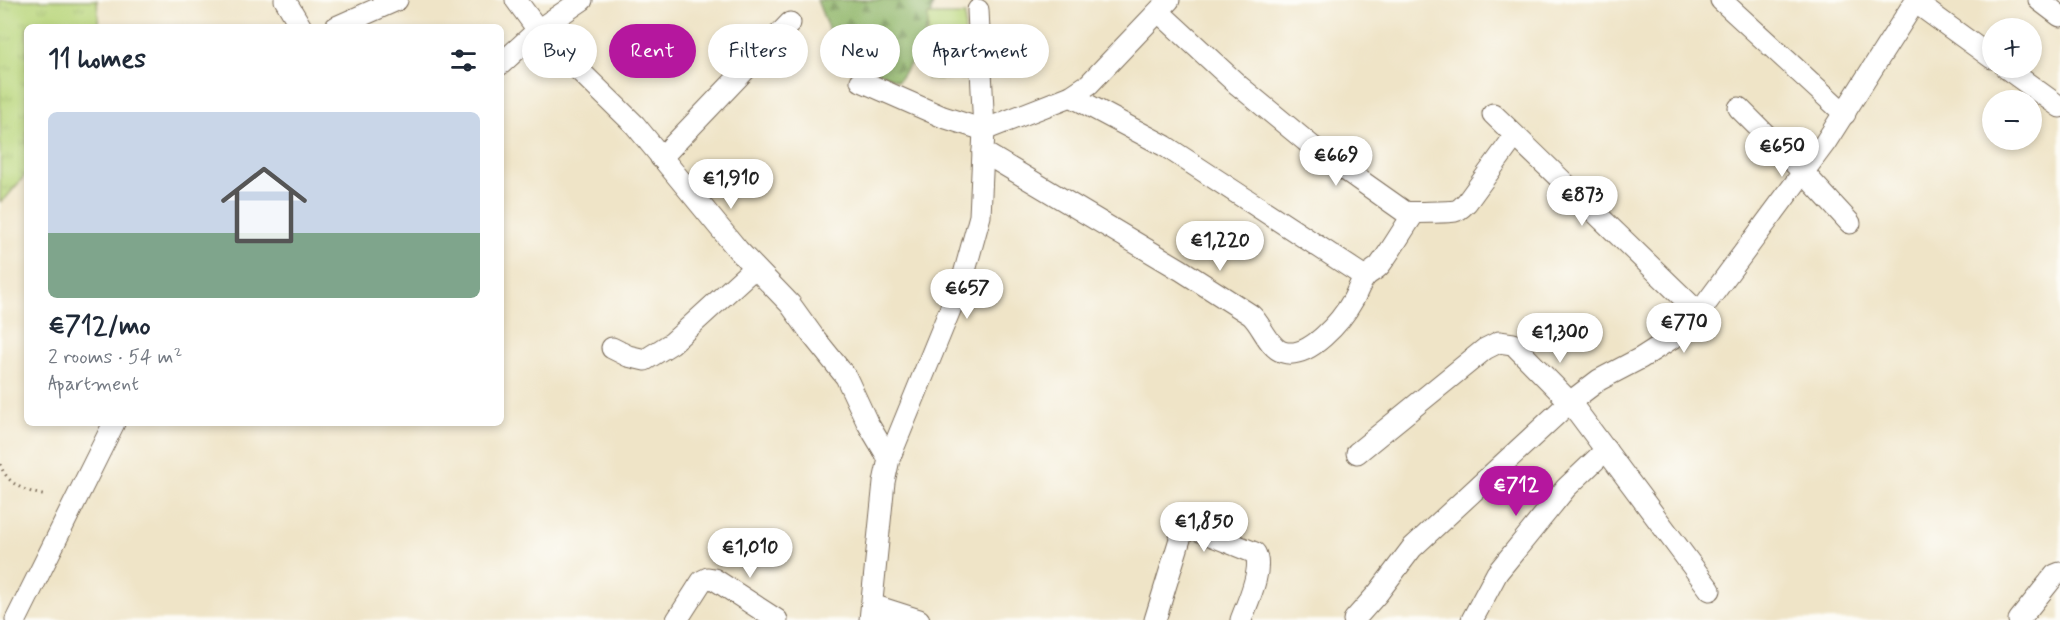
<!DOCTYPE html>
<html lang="en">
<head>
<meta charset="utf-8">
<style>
  body { margin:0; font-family:Mynerve,sans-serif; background:#f2f2f3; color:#1f2937; height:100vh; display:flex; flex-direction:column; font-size:22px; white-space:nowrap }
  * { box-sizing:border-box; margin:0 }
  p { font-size:20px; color:#747a83 }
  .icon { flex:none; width:33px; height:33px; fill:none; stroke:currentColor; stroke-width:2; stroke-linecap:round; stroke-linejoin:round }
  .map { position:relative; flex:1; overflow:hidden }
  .panel { position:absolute; left:24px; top:24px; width:480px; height:402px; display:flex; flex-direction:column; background:#fff; border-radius:9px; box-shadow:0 3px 9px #0003 }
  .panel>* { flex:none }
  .guide { position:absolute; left:522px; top:24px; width:570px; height:54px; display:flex; gap:12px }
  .buttons { position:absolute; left:1982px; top:18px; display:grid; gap:12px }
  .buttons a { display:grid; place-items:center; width:60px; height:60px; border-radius:50%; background:#fff; box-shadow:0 3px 9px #0003; font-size:30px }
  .price { position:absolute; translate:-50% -51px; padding:0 14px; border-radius:21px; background:#fff; color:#222; font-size:20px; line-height:39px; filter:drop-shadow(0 2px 3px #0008) }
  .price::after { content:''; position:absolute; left:50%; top:36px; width:18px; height:14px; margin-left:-9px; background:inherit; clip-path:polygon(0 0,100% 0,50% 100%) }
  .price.on { background:#b5179e; color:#fff }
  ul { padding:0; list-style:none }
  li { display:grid; align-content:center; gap:12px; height:318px; padding:0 24px }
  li+li { border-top:2px solid #e0e1e3 }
  li span { display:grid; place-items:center; height:186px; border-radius:9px; color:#555 }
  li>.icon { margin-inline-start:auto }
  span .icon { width:108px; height:108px; fill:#fffc; stroke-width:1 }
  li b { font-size:26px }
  h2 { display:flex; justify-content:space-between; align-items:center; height:72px; padding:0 24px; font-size:26px }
  .chip { padding:0 21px; border-radius:27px; background:#fff; box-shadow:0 3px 9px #0003; font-size:21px; line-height:54px }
  .chip.on { background:#b5179e; color:#fff }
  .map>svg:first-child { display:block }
</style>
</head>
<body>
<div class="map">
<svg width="2060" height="620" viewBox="0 0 2060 620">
  <defs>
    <pattern id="grass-tufts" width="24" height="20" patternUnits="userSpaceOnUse" patternTransform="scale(1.5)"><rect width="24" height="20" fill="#b9d67c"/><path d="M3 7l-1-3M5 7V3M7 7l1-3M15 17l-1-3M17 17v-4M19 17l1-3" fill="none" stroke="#a0b86b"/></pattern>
    <pattern id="forest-firs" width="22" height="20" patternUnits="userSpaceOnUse" patternTransform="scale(1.5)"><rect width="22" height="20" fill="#92b76c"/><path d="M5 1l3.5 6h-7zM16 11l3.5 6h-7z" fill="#789558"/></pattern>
  </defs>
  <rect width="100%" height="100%" fill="#fdfcf7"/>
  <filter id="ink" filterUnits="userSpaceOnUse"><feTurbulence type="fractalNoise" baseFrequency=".0167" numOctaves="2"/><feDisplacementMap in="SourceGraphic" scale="12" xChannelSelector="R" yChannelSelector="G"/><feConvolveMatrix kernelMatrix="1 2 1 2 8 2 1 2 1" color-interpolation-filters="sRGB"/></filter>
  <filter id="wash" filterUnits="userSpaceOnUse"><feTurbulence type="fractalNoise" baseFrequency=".008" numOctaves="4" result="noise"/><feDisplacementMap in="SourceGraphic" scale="24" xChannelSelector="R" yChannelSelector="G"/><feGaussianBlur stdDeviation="1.35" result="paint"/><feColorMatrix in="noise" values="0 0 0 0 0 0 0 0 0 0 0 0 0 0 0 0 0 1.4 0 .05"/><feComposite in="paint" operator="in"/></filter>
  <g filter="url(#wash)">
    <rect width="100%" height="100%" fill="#efe4c7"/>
    <!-- grass -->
    <polygon fill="url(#grass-tufts)" stroke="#7a804d" stroke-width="1.5" points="0,0 97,0 99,27 27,27 27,173 5,199 0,202"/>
    <!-- forest -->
    <polygon fill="url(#forest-firs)" stroke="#667045" stroke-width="1.5" points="817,0 934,0 921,49 898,81 838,54"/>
    <!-- green -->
    <polygon fill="#b9d67c" stroke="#7a804d" stroke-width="1.5" points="928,15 965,15 964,79 927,79"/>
  </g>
  <g filter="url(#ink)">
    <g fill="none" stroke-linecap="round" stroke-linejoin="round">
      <defs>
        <g id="minor">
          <polyline points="285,0 301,27"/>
          <polyline points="516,0 538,30 635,125 738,250 790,304 813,336 846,377 867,422 889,459"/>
          <polyline points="1721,0 1845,114"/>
          <polyline points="2039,0 2060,16"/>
          <polyline points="1915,2 1992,58"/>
          <path d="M1159,12l79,73 75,62 92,65c3,1 46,0 50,-1 5,-1 9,-6 12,-9l48,-66"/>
          <polyline points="336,27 397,0"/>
          <polyline points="501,64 538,30 582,0"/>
          <polyline points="2006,68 2060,107"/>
          <polyline points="861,81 943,117 984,130 1071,96 1089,84 1169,0"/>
          <polyline points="1071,96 1165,146 1365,277"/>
          <polyline points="1739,108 1803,172 1850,223"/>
          <polyline points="1493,114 1699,313"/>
          <path d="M983,152l198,118 70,45c11,10 18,33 32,37 26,8 59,-32 70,-52 4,-7 7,-18 13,-24 4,-4 10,-6 14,-11 12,-16 22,-34 33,-50"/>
          <polyline points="661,158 790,23"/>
          <polyline points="612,348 628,356 645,360 672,343 754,268"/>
          <polyline points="1357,453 1485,349 1499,342 1513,344 1570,402 1710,590"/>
          <polyline points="872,605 919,620"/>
          <polyline points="16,620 114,423"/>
          <polyline points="677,620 702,581 708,578 714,579 777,620"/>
          <polyline points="870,620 884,482 889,459 963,278 980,216 984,130 978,10"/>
          <path d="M1155,620l25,-81 5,-10 8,-1 62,25c9,16 -8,50 -14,67"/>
          <polyline points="1354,620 1378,593 1412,548 1570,402 1599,380 1641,358 1680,333 1699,313 1825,143 1916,0"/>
          <polyline points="1472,620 1497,573 1566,488 1606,450"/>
          <polyline points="2019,620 2055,575 2060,573"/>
        </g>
      </defs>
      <!-- minor casing -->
      <use href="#minor" stroke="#7a6b59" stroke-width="23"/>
      <!-- path -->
      <path stroke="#7a6b59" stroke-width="3" stroke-dasharray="1.5 4.5" stroke-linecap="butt" d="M0,464c7,21 27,28 47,32"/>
      <!-- minor -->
      <use href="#minor" stroke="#fff" stroke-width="21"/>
    </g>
  </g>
</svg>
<div class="buttons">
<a>+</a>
<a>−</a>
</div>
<b class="price" style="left:1782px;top:178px">€650</b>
<b class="price" style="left:1336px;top:187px">€669</b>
<b class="price" style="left:731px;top:210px">€1,910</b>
<b class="price" style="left:1582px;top:227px">€873</b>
<b class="price" style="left:1220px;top:272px">€1,220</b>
<b class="price" style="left:967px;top:320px">€657</b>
<b class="price" style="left:1684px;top:354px">€770</b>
<b class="price" style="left:1560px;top:364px">€1,300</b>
<b class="price on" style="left:1516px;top:517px">€712</b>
<b class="price" style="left:1204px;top:553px">€1,850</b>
<b class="price" style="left:750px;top:579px">€1,010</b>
<div class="guide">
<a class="chip">Buy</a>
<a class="chip on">Rent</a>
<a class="chip">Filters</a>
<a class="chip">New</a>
<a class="chip">Apartment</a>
</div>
<section class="panel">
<h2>11 homes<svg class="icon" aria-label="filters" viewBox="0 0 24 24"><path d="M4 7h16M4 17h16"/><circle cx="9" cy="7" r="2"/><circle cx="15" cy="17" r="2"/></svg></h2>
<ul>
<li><span style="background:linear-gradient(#c9d6e8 65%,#7fa58c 0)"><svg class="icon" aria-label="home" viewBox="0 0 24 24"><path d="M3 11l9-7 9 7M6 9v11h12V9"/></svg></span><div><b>€712/mo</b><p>2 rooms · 54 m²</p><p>Apartment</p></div></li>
</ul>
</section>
</div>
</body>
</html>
